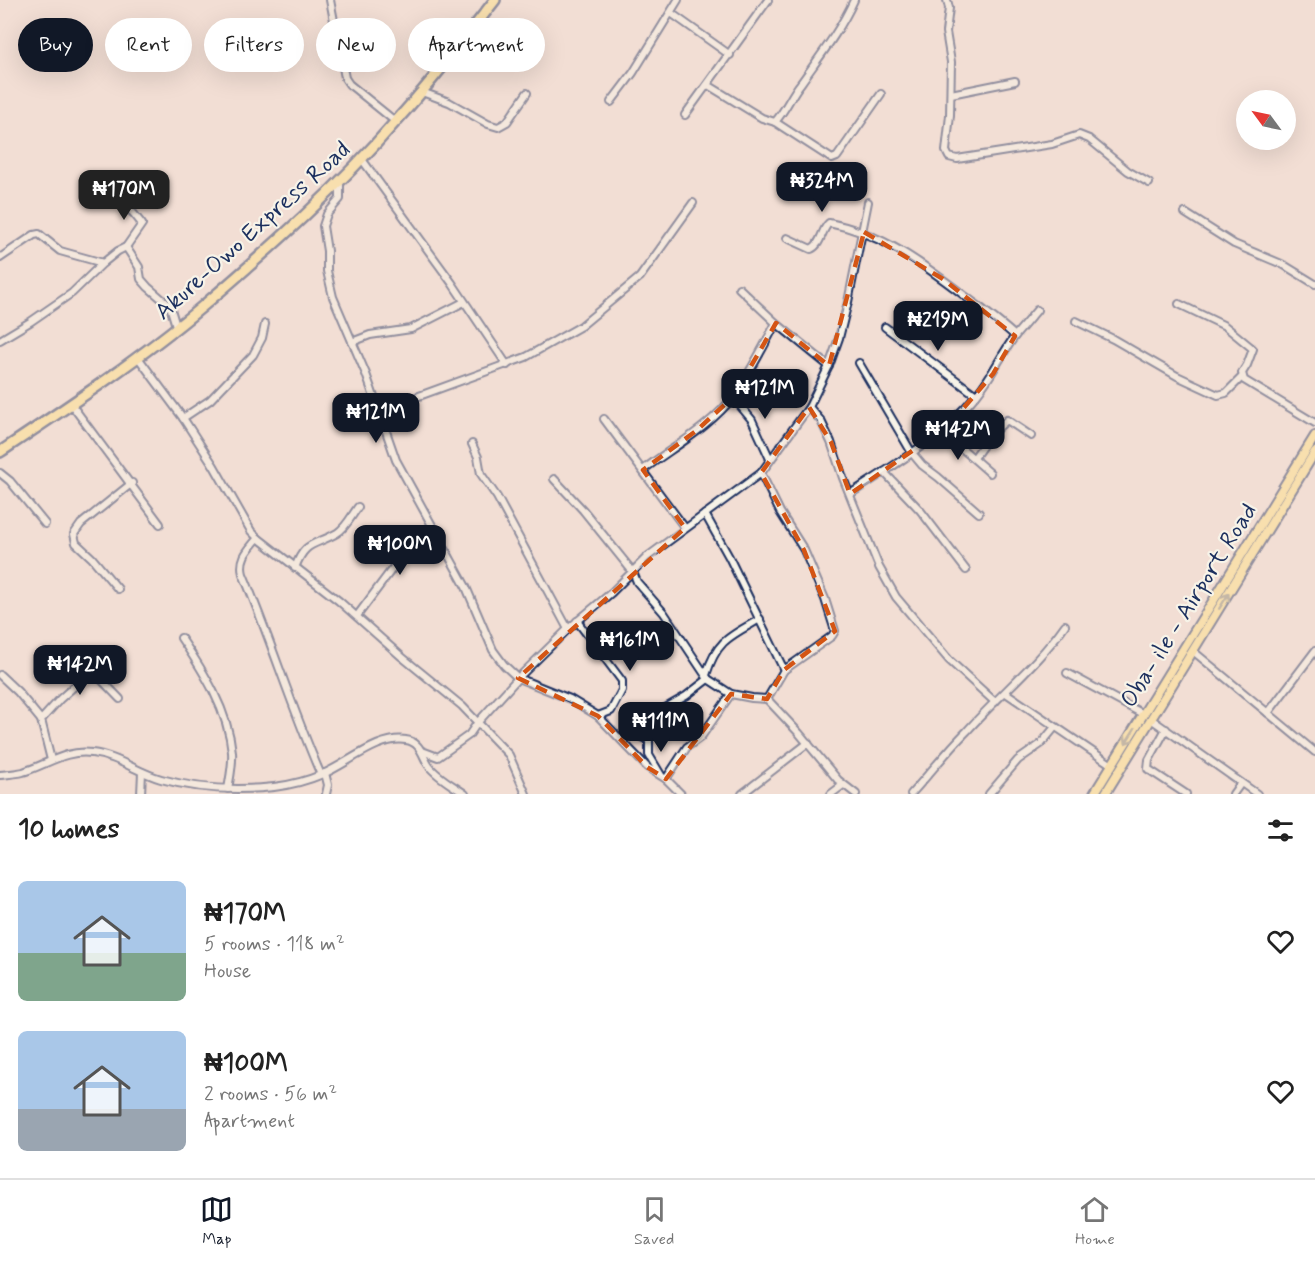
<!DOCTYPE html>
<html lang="en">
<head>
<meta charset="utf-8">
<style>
  body { margin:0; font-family:Mynerve,sans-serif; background:#f2f2f2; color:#222; height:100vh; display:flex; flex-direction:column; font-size:22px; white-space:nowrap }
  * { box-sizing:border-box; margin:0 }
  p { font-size:20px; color:#767676 }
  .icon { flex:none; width:33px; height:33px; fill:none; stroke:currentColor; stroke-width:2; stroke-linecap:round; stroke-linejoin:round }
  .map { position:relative; height:794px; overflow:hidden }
  .panel { display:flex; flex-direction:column; background:#fff; flex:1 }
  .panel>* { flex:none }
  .guide { position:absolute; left:18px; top:18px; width:600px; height:54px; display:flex; gap:12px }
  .needle { width:39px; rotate:303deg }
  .fabs { position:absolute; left:1236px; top:90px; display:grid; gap:12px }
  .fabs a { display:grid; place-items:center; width:60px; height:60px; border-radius:50%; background:#fff; box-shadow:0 6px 24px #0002; font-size:30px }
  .price { position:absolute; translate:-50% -51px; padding:0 14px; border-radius:12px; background:#111827; color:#fff; font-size:20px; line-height:39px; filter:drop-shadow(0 2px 3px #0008) }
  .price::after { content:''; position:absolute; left:50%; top:36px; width:18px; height:14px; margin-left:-9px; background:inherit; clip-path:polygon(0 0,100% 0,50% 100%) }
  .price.active { background:#222; color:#fff }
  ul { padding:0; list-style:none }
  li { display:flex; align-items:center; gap:18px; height:150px; padding:0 18px }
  li span { display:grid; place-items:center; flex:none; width:168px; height:120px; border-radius:9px; color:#555 }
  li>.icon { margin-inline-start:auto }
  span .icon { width:72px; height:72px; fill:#fffc; stroke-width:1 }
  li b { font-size:26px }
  h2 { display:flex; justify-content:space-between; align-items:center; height:72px; padding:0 18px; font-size:26px }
  .chip { padding:0 21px; border-radius:27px; background:#fff; box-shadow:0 6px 24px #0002; font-size:21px; line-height:54px }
  .chip.active { background:#111827; color:#fff }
  .tab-bar { display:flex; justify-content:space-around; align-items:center; height:84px; border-top:2px solid #e0e0e0; background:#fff; font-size:16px; color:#767676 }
  .tab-bar a { display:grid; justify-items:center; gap:3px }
  .tab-bar .active { color:#111827 }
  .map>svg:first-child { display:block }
</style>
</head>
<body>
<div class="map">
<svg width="1315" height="794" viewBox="0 0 1315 794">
  <rect width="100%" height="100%" fill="#f2ded4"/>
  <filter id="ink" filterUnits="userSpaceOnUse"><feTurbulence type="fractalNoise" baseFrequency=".0167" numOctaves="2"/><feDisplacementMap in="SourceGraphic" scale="12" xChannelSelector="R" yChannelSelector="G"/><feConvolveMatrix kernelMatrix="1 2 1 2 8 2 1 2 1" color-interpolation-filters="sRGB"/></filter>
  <g filter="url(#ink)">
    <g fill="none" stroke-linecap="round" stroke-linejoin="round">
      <defs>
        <g id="minor">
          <polyline points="330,0 345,78 349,84 396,122"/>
          <polyline points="947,0 949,8 946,32 951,62 950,115 946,151 949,157 957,159 1052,144 1079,135 1089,139 1128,171 1149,183"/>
          <polyline points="671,13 730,55"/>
          <path d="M708,85l54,33 13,4c11,-12 16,-27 26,-39 19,-27 39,-52 53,-83"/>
          <polyline points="422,92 449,102 488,124 498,127 507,122 527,93"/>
          <polyline points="951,94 1015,81"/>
          <polyline points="611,102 633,73 678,0"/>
          <polyline points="685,115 768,0"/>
          <polyline points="775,122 832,159 837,157 881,94"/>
          <polyline points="361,158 452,283 507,365"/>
          <polyline points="340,181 340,199 327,214 323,226 327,251 327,271 333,297 366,374 396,460 466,587 493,650 504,665 518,678 570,699 598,716 647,767 666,779 681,794"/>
          <polyline points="1185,213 1234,244 1284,265 1315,284"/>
          <path d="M787,238l24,11c11,-5 10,-19 18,-26 53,10 94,41 136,73 17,13 35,26 50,40 -14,19 -23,40 -38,58 -34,42 -82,71 -127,100"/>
          <polyline points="126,247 139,267 141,279 148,287 170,306 176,326"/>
          <polyline points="0,258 34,235 39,234 60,251 103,263"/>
          <polyline points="739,288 776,323 829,366"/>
          <polyline points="1179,304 1225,326 1253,349 1247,365 1242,373 1244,380 1315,423"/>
          <polyline points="1076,321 1113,339 1177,376 1218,395 1226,393 1242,377"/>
          <polyline points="885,327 976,395"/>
          <polyline points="1015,336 1037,310"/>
          <polyline points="0,340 30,322 72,293 103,263 118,251 126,247 142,224 134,214 116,195"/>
          <polyline points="352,342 370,335 411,329 464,302"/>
          <polyline points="137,356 183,418 214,466 251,531 258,538 339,601 402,657 462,706 509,755 526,794"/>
          <polyline points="859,363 912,453 922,465 938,477 979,513"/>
          <polyline points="733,397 752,420 770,459"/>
          <polyline points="71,404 160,524"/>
          <polyline points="809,407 821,421 831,442 843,478 879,567 896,597 949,660 995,702"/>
          <polyline points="378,411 526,357 581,326 640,277 693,203"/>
          <polyline points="183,418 210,400 253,355 262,338 265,324"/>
          <polyline points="604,419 685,528"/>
          <polyline points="942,431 990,473"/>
          <polyline points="472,444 478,457 481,474 497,497 568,629"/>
          <polyline points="974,458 991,434 1007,420 1031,436"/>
          <path d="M643,470c30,-23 67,-43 91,-74 16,-23 29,-48 42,-73"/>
          <polyline points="884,472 920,510 966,570"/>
          <polyline points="0,473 10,481 45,524"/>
          <polyline points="761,473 780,512 804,550 825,599 835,631 832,636 784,670 767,699 799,733 838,780 856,794"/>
          <polyline points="554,479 583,510 633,572 637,582 664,613 708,679 731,694 752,698 767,699"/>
          <polyline points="705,514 729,557 784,670"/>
          <path d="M258,538c-10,12 -19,20 -15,36 28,66 49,135 78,201"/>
          <path d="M295,568c10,-28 20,-22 42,-35 9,-5 15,-18 21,-26"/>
          <polyline points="118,589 92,558 76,543 74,534 81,524 132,483"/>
          <polyline points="357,616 407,549 435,529"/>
          <polyline points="577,621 622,681 622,690 611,711 598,716"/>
          <path d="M181,638c23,34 47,72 51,114 1,12 -2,25 -4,37"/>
          <polyline points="1193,651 1315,752"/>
          <polyline points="1067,673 1143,714"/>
          <polyline points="0,675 18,692 41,720 51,760"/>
          <path d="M706,675c11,-35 24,-39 54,-56"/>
          <polyline points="1006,693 1112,765"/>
          <polyline points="1268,713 1315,651"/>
          <polyline points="1151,719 1257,794"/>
          <polyline points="41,720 60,699 88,674 94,672 120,699"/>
          <polyline points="1166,729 1149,760 1148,769 1186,794"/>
          <polyline points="422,751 438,757 469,735 478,722 518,678 568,629 611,593 647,557 761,473 809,407 829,366 839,338 848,302 868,202"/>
          <polyline points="325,773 328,785 326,794"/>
          <path d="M0,775c7,-1 15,-1 23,-3 23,-7 44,-23 69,-19 25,3 45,19 69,26 36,10 75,12 113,8 16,-2 35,-7 49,-13 24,-10 57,-39 83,-34 15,2 16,16 23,26 8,11 25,20 36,28"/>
          <polyline points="661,775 649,755 649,740 642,737 638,729 646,719 686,696 708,679"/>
          <polyline points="666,779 687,747 701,737 731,694"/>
          <polyline points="141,794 142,772"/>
          <polyline points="742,794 808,743"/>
          <polyline points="831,794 843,785"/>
          <path d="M911,794c19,-21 36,-43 56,-63 32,-36 70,-66 98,-106"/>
          <polyline points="989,794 1018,760 1041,744 1055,727"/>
          <polyline points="1233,794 1241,783"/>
        </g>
        <g id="major">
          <polyline points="1094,794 1315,436"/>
          <polyline points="1105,794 1315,452"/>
        </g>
        <path id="highway" d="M0,452c69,-46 140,-93 203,-146 68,-58 136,-119 194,-186 35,-38 66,-79 98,-120"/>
      </defs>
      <!-- minor casing -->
      <use href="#minor" stroke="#1b2f5e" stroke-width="10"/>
      <!-- major casing -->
      <use href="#major" stroke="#1b2f5e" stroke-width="12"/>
      <!-- highway casing -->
      <use href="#highway" stroke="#1b2f5e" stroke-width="14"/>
      <!-- minor -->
      <use href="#minor" stroke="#f7f3e8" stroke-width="6"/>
      <!-- major -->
      <use href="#major" stroke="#fedf80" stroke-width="8"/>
      <!-- highway -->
      <use href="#highway" stroke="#fedf80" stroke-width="9"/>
    </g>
    <!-- one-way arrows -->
    <defs><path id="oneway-shaft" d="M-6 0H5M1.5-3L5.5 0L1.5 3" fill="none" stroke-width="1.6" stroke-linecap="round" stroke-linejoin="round" transform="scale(1.5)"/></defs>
    <g stroke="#8c876f">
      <use href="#oneway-shaft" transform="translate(1224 601) rotate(-58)"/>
      <use href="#oneway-shaft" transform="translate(1130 736) rotate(122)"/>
    </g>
  </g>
  <!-- marked area -->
  <path d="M0 0H1315V794H0ZM864,232l79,47 72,57 -22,38 -45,52 -98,68 -19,-52 -22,-35 -48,66 43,77 31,81 -51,39 -17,29 -36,-5 -65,85 -19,-12 -49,-51 -80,-38 167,-150 -42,-58 53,-39 37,-34 43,-74 53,43z" fill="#f2ded4" fill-opacity=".55" fill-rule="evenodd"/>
  <path fill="none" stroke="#d45514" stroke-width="4.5" stroke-dasharray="12 8" stroke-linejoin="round" d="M864,232l79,47 72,57 -22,38 -45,52 -98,68 -19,-52 -22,-35 -48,66 43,77 31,81 -51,39 -17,29 -36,-5 -65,85 -19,-12 -49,-51 -80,-38 167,-150 -42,-58 53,-39 37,-34 43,-74 53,43z"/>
  <g text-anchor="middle" stroke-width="4.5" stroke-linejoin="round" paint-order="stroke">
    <!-- street labels -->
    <g font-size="24" fill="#1b2f5e" stroke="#f7f3e8">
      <text transform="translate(252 230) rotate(-42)" y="8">Akure-Owo Express Road</text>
      <text transform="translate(1188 605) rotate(-58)" y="8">Oba- ile - Airport Road</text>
    </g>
  </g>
</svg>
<div class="fabs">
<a><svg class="needle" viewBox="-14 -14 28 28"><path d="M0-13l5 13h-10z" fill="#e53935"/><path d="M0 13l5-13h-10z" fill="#767676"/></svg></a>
</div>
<b class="price" style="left:822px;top:213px">₦324M</b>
<b class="price active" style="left:124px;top:221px">₦170M</b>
<b class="price" style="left:938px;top:352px">₦219M</b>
<b class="price" style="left:765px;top:420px">₦121M</b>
<b class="price" style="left:376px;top:444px">₦121M</b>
<b class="price" style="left:958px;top:461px">₦142M</b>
<b class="price" style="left:400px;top:576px">₦100M</b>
<b class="price" style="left:630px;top:672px">₦161M</b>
<b class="price" style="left:80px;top:696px">₦142M</b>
<b class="price" style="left:661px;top:753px">₦111M</b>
<div class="guide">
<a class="chip active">Buy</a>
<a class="chip">Rent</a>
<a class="chip">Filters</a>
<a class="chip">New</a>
<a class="chip">Apartment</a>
</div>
</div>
<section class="panel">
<h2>10 homes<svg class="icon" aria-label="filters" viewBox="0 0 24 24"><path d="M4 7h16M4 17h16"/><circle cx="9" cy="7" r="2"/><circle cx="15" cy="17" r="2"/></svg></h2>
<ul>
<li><span style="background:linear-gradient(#a9c7e8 60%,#7fa58c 0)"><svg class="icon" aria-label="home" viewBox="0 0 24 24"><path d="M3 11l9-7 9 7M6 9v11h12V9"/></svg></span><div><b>₦170M</b><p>5 rooms · 118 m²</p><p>House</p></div><svg class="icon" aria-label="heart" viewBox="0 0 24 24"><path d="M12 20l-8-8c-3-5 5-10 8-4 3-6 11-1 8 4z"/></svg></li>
<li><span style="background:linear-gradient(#a9c7e8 65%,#9aa5b1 0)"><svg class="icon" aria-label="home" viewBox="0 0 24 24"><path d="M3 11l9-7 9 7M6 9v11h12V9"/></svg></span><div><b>₦100M</b><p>2 rooms · 56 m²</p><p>Apartment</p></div><svg class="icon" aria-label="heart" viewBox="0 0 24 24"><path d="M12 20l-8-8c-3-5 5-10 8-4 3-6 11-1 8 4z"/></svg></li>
</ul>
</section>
<nav class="tab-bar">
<a class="active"><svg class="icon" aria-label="map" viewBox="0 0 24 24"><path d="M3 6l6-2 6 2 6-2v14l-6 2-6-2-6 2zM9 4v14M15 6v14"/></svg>Map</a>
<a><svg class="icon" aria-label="saved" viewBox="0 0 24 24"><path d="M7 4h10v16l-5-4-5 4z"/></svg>Saved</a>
<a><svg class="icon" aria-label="home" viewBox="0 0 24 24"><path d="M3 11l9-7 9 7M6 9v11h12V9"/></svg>Home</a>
</nav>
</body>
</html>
